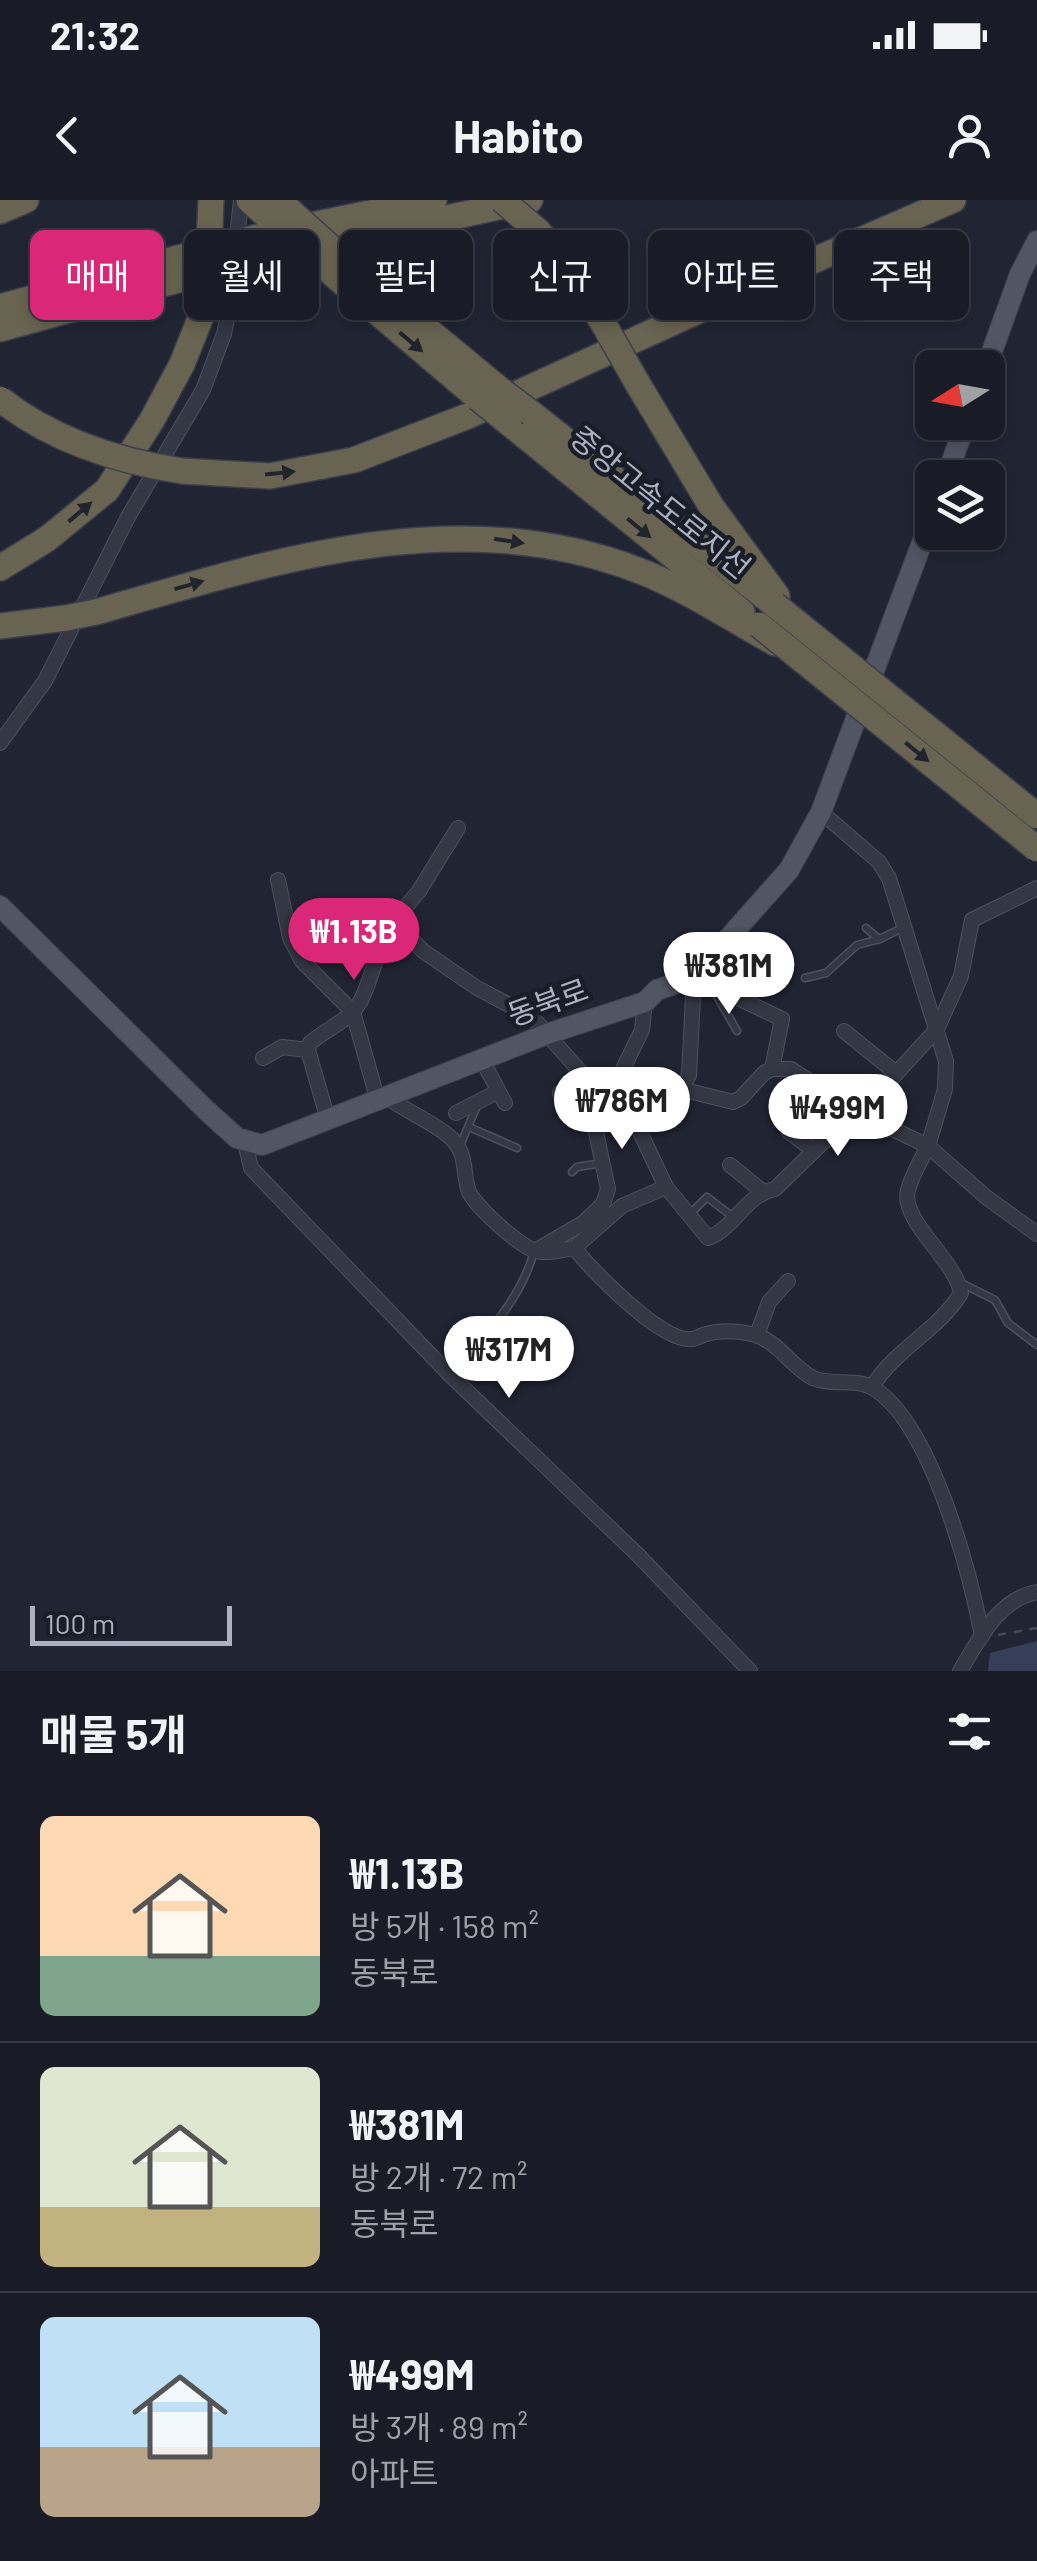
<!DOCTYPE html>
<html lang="ko">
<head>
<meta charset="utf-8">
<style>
  body { margin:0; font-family:Barlow,"Noto Sans KR",sans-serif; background:#22252e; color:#f1f3f6; height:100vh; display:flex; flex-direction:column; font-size:38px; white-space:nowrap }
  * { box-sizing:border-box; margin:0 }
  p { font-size:32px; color:#9fa1a7 }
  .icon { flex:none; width:55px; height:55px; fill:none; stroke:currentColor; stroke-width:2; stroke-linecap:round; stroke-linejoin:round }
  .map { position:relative; height:1471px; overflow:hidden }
  .details { display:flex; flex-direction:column; background:#191c26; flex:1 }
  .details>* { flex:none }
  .banner { position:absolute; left:30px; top:30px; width:978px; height:90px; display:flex; gap:20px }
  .needle { width:65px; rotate:259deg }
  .tools { position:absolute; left:915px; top:150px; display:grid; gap:20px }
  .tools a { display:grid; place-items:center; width:90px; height:90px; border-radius:15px; background:#191c26; box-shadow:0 5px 15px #0003,0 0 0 2px #373a43; font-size:50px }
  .scale { position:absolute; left:30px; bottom:25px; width:202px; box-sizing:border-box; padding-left:10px; border:5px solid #aeb1c1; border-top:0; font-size:28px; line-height:35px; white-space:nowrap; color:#aeb1c1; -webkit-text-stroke:8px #191d28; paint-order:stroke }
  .price { position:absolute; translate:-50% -85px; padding:0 22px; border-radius:35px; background:#fff; color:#222; font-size:32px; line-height:65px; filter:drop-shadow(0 2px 5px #0008) }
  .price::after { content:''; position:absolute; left:50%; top:60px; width:30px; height:22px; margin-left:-15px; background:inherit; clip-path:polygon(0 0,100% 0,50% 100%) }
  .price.selected { background:#db2777; color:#fff }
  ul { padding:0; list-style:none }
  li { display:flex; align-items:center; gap:30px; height:250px; padding:0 40px }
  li+li { border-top:2px solid #373a43 }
  li span { display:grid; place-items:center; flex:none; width:280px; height:200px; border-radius:15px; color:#555 }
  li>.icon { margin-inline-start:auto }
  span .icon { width:120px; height:120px; fill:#fffc; stroke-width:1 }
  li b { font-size:42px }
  h2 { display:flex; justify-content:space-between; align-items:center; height:120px; padding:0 40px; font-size:42px }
  .pill { padding:0 35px; border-radius:15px; background:#191c26; box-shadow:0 5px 15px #0003,0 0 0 2px #373a43; font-size:35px; line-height:90px }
  .pill.selected { background:#db2777; color:#fff }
  .status { display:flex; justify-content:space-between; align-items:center; height:70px; padding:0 50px; background:#191c26; direction:ltr }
  .status svg { height:28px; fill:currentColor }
  header { display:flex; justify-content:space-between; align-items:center; height:130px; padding:0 40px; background:#191c26; font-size:45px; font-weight:700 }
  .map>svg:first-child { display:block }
</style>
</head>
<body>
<div class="status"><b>21:32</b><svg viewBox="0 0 49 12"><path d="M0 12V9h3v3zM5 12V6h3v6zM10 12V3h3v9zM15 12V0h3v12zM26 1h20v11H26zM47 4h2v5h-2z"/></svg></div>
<header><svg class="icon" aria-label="back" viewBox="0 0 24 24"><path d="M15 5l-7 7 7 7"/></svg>Habito<svg class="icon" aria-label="person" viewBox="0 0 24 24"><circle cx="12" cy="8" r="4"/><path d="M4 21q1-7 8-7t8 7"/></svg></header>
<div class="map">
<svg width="1037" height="1471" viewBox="0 0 1037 1471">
  <rect width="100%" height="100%" fill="#212533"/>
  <!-- water -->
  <polygon fill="#363e59" points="1037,1441 1037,1471 988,1471 990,1453"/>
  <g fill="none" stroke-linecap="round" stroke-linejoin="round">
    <defs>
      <g id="lane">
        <polyline points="866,728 879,739"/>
        <polyline points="805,778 826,773 857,745 880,739 902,728"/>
        <polyline points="714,791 737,831"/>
        <polyline points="469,927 517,948"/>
        <polyline points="457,945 462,941 476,908"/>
        <polyline points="572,972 577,967 602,963"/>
        <polyline points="690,1014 707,997 733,1017"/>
        <polyline points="959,1082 995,1100 1008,1123 1037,1145"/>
        <path d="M449,1170c36,-30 72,-72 85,-118"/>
      </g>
      <g id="street">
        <polyline points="0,543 45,481 128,317 203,190 224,134 230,104 241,0"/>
        <polyline points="821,612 879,662 889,678 946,861 945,889 928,946 986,997 1037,1034"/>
        <polyline points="278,680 290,738 302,761 353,812 378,901"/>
        <polyline points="394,721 419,691 458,628"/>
        <polyline points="717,750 772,782"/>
        <polyline points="844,831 896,873"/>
        <polyline points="263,858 282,847 308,850"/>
        <polyline points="482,860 505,903"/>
        <path d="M681,889l52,13 8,-4 23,-25 8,-4h19l64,42 73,35c-7,14 -16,29 -20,44 -8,31 47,69 53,103 -23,38 -66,56 -89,94"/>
        <polyline points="560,893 604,910"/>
        <path d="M387,897c18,14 52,28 65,42 15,15 11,33 16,50 4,15 52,58 68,62 11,3 27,-1 38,-3 20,24 88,95 118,91 5,0 9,-4 14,-5 15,-4 31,-3 46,0 26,6 39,33 61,44 18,8 44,0 60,10 58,35 97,184 109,248"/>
        <polyline points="456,913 497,892"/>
        <polyline points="631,913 681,889 689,875 694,777 782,819 772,869"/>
        <path d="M328,920l-20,-70 2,-7c16,-14 40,-23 50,-41 13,-23 18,-63 34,-81l29,30 54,37 55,29 75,85 24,11 35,74"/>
        <polyline points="789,932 814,951"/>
        <polyline points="244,938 251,968 450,1175 637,1354 750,1471"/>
        <polyline points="730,965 762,991"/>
        <path d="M574,1048l48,-42 44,-19 42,51c27,-10 37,-43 67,-49l80,-78 18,-12 64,-70 24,-53 11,-56 65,-32"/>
        <polyline points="535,1051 583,1023 603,1004 608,989 596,932 607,902 642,830 645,802"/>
        <polyline points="757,1135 769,1102 788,1081"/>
        <path d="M960,1471c19,-31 38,-72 77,-79"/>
      </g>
      <g id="primary">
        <polyline points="986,168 1020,74 1037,41"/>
        <polyline points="946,278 966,222"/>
        <polyline points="0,706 206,910 237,938 262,945 547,834 645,802 657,790 694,777 789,670 821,612 932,316"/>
      </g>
      <g id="highway">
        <polyline points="0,11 26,0"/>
        <polyline points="292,29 434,0"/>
        <polyline points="538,31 563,60 603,123"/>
        <polyline points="309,48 530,0"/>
        <polyline points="359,73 498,188"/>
        <polyline points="344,84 478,198"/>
        <polyline points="0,107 178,58"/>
        <polyline points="0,129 174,81"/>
        <polyline points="639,186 711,306 777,396"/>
        <polyline points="531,213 775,405"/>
        <polyline points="509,223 742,412"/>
        <polyline points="182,271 270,276 354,260 468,216 709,106 953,0"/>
        <polyline points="0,368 47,339 107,290 152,220 182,164 200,119 208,73 211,0"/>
        <path d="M96,412c177,-51 363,-112 544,-41 47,18 91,48 135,72"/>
        <polyline points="0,426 66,418"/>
      </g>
    </defs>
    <!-- lane casing -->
    <use href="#lane" stroke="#4e525f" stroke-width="9"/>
    <!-- street casing -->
    <use href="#street" stroke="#4e525f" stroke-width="16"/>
    <!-- primary casing -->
    <use href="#primary" stroke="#3d414d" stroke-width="22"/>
    <!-- highway casing -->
    <use href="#highway" stroke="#3b3f4b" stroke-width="28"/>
    <!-- path -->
    <polyline stroke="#424e54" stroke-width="2.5" stroke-dasharray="8 8" stroke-linecap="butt" points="998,1435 1037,1428"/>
    <!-- lane -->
    <use href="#lane" stroke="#343744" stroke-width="6"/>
    <!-- street -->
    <use href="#street" stroke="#343744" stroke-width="14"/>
    <!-- primary -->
    <use href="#primary" stroke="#525664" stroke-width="20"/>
    <!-- highway -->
    <use href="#highway" stroke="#696451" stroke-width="25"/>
    <defs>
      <g id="highway-bridge">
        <polyline points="249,0 344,84"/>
        <polyline points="278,0 359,73"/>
        <polyline points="502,0 538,31"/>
        <polyline points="178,58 277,32"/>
        <polyline points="174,81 275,56"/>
        <polyline points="603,123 639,186"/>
        <polyline points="498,188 531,213"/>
        <polyline points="478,198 509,223"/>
        <path d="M0,199c52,41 117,62 182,72"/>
        <polyline points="775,405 1037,616"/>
        <polyline points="66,418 96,412"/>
        <polyline points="759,425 1037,649"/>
      </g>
    </defs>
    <!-- highway-bridge casing -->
    <use href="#highway-bridge" stroke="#3b3f4b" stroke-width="28" stroke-linecap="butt"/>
    <!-- highway-bridge -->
    <use href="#highway-bridge" stroke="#696451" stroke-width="25"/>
  </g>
  <!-- one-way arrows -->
  <defs><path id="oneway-solid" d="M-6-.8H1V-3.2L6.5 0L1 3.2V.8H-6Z" transform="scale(2.5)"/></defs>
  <g fill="#21242c">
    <use href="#oneway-solid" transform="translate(411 142) rotate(40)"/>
    <use href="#oneway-solid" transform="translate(280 273) rotate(-6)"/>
    <use href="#oneway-solid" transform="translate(80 312) rotate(-40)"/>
    <use href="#oneway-solid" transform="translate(639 328) rotate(39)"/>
    <use href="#oneway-solid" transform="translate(509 341) rotate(9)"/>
    <use href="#oneway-solid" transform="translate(189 385) rotate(-16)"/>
    <use href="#oneway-solid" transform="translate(917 552) rotate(39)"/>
  </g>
  <g text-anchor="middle" stroke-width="9" stroke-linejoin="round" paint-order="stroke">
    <!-- street labels -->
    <g font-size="30" fill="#aeb1c1" stroke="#191d28">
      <text transform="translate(660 303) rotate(39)" y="10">중앙고속도로지선</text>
      <text transform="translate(548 803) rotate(-20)" y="10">동북로</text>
    </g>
  </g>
</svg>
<div class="tools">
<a><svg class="needle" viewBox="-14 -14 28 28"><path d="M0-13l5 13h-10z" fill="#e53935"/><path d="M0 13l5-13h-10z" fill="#9fa1a7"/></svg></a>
<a><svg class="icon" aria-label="layers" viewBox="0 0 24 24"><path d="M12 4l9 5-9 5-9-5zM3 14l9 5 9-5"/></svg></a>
</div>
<div class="scale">100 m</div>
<b class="price selected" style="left:354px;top:783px">₩1.13B</b>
<b class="price" style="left:729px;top:817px">₩381M</b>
<b class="price" style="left:622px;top:952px">₩786M</b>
<b class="price" style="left:838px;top:959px">₩499M</b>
<b class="price" style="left:509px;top:1201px">₩317M</b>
<div class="banner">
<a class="pill selected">매매</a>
<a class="pill">월세</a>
<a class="pill">필터</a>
<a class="pill">신규</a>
<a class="pill">아파트</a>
<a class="pill">주택</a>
</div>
</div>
<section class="details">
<h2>매물 5개<svg class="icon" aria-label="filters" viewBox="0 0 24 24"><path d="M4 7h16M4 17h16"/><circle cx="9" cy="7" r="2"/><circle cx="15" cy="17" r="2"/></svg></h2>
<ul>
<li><span style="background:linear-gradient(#ffd9b3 70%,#7fa58c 0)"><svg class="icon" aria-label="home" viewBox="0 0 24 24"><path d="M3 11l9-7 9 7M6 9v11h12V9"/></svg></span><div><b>₩1.13B</b><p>방 5개 · 158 m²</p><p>동북로</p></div></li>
<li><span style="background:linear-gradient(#dfe7d0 70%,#c2b280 0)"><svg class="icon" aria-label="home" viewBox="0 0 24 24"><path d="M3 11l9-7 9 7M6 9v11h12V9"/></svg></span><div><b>₩381M</b><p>방 2개 · 72 m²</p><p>동북로</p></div></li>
<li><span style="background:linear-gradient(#bfe0f5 65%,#b9a48a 0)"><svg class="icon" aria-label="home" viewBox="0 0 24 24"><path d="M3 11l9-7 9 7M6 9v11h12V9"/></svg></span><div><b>₩499M</b><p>방 3개 · 89 m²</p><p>아파트</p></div></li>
</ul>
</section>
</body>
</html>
